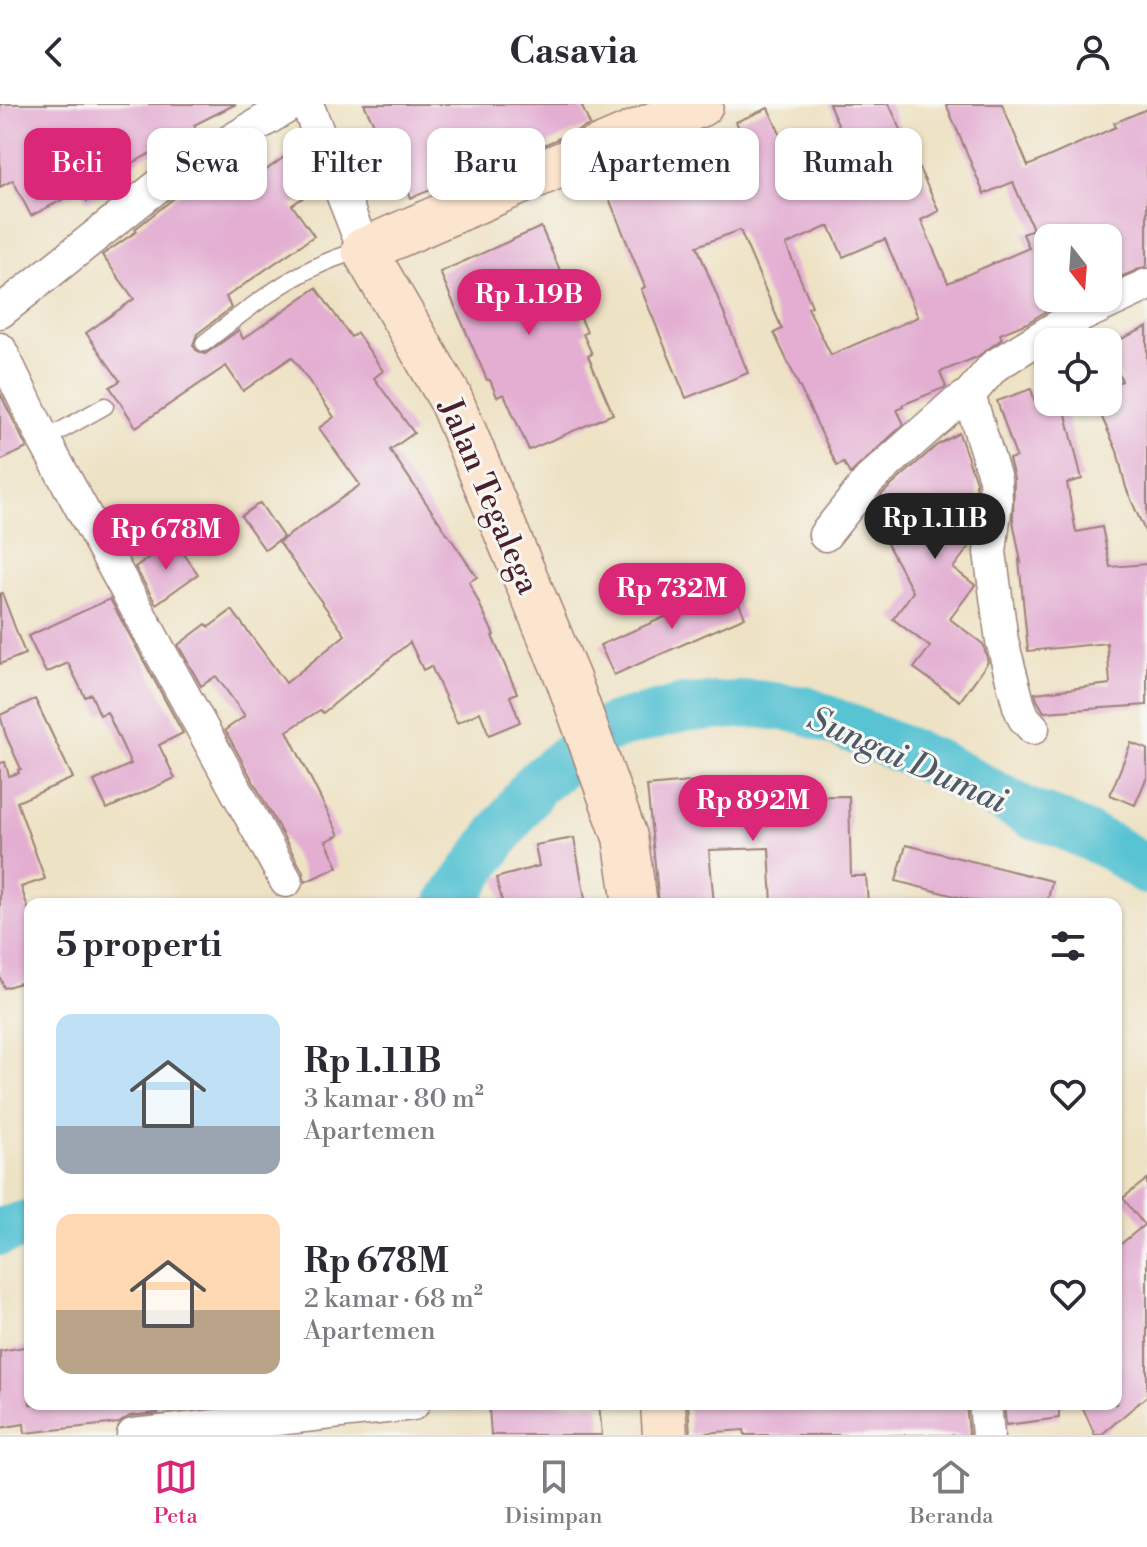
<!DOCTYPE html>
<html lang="id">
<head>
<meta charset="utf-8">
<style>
  body { margin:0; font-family:"Libre Bodoni",serif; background:#f2f2f3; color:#2b2b33; height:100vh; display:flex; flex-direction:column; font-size:30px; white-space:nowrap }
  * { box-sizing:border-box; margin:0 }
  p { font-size:26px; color:#7c7c81 }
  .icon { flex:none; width:44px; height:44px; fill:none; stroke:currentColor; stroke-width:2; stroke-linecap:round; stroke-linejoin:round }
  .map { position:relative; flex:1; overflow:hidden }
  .details { position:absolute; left:24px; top:794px; width:1098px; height:512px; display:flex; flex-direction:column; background:#fff; border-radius:16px; box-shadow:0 2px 6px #0004 }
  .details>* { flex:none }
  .guide { position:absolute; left:24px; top:24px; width:1100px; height:72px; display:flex; gap:16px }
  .needle { width:52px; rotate:163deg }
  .tools { position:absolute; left:1034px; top:120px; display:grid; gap:16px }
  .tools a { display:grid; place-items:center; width:88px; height:88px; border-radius:16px; background:#fff; box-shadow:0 2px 6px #0004; font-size:40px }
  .price { position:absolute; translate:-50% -68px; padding:0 18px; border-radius:28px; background:#db2777; color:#fff; font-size:26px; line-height:52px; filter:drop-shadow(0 2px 4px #0008) }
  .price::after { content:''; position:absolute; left:50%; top:48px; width:24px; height:18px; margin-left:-12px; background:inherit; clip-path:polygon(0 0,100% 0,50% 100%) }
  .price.active { background:#222; color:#fff }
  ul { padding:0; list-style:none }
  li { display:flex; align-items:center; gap:24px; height:200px; padding:0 32px }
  li span { display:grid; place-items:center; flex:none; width:224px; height:160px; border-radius:16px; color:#555 }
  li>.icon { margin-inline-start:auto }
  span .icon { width:96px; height:96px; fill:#fffc; stroke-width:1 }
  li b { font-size:34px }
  h2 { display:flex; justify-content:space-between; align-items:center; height:96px; padding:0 32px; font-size:34px }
  .tag { padding:0 28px; border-radius:16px; background:#fff; box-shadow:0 2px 6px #0004; font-size:28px; line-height:72px }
  .tag.active { background:#db2777; color:#fff }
  header { display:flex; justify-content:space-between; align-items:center; height:104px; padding:0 32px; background:#fff; font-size:36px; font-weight:800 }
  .dock { display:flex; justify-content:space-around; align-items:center; height:112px; border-top:2px solid #e1e1e2; background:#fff; font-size:22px; color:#7c7c81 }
  .dock a { display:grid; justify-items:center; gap:4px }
  .dock .active { color:#db2777 }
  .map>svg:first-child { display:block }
</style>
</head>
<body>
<header><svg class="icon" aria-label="back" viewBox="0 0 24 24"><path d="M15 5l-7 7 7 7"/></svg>Casavia<svg class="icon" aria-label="person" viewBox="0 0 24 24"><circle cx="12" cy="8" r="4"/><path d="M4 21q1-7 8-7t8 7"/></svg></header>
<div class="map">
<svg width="1147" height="1331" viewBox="0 0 1147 1331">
  <rect width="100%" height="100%" fill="#f6f6f2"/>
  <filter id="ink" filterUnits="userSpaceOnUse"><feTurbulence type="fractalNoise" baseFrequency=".0125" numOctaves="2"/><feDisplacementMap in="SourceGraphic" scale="16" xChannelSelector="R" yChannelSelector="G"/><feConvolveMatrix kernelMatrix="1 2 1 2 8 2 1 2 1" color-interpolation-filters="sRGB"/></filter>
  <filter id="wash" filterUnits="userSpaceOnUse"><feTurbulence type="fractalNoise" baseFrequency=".006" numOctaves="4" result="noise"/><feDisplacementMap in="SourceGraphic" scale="32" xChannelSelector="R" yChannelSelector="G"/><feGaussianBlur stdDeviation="1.8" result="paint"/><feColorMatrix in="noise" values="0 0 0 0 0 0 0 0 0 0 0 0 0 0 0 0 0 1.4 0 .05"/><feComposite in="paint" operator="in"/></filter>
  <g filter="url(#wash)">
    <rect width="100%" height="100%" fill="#eee2c4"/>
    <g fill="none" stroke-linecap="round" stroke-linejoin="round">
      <!-- river -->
      <g stroke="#58c3d3" stroke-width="48">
        <polyline points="449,800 535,681 593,634 614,622 683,604 757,600 805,606 938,660 1031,710 1054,717 1111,743 1147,767"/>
        <polyline points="0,1128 30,1119"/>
      </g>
    </g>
    <g id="blocks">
      <!-- building -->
      <g fill="#e3aed2" fill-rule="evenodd">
        <polygon points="0,0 236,0 194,21 196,25 125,63 131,76 87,98 81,86 31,112 13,76 0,83"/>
        <polygon points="364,0 581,0 590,21 456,79 455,76 411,94 400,67 397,68"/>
        <path d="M829,0h60l50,107 -18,9 27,63 81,-35 -6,-14 10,-5 -20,-47 -29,12 -38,-90h56l26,62 88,-39 -2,-4 33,-14v157l-39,16v-44h-60v72l-21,13 -27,11 2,5 -25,18 -37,15 6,15 -44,18 1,2 -6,3 7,14 -54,50 -6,-11 -7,3 -63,-133 8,-4 -42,-99 -43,16 51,127 -62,25 -45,-109 4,-2 -39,-96 137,-55 -7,-14 32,-14 30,64 52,-22zM826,123h4l13,30 42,-18 33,78 -87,38 -23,-47 4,-2 -26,-61z"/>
        <polygon points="302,40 319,83 292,101 314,132 226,193 231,204 197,230 193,241 196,246 205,250 239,226 243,235 316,184 351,233 357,229 383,267 374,274 414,329 390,346 477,473 469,478 494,531 492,532 517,589 510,592 520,618 489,631 480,608 457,619 431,562 423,566 410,538 323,609 320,606 287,627 339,731 326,737 338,763 305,778 303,768 225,626 245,612 216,572 201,582 178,541 206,520 209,523 232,506 286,579 345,531 279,438 360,381 319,324 334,313 292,253 243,287 226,262 136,323 110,283 120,277 86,229 134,195 102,151 137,127 135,125 178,91 236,56 251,77"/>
        <polygon points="541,123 587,228 583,230 592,250 588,252 613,310 529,346 504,290 497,293 490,276 487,276 440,168"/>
        <polygon points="1147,223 1147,432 1126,384 1117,347 1095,298 1108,298 1108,283 1122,277 1108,246 1108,241"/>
        <polygon points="1031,285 1035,298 1063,298 1082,375 1067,379 1076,428 1102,423 1110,463 1147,460 1147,601 1044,608 1037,596 1035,589 1110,580 1107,539 1028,547 1019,456 1021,458 1013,417 1014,374 1009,355 1016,353 997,297"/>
        <polygon points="0,289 27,344 0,357"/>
        <polygon points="959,329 976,378 977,394 953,407 974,423 972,439 953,464 975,481 950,515 983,540 988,558 960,597 914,564 930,543 893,515 913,488 869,406 883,389 937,341"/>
        <polygon points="260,399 283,433 265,446 241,412"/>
        <polygon points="174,436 198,470 156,500 135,463"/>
        <polygon points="732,484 745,513 614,571 600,541"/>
        <polygon points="2,489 25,550 0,560 0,490"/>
        <polygon points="110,495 183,629 159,641 175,674 107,705 94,677 131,660 107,608 100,611 91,590 85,593 68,559 46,569 28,532"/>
        <polygon points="35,595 73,674 17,698 45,775 21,783 30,810 30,876 4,884 0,873 0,659 5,658 9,672 19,669 18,666 21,665 6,632 0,611"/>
        <polygon points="1131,639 1147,645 1147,673 1135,701 1110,691"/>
        <polygon points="700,677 701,687 761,686 761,693 849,692 851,772 866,772 868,800 772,800 769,744 709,746 714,800 659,800 647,682"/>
        <polygon points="574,734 586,800 503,800 496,774 539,762 535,741"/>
        <polygon points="906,741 1052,777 1047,800 986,800 896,777"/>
        <polygon points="1147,1075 1147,1292 1101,1331 1095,1331 1081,1300 1116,1300 1116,1144 1144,1121 1123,1094"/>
        <polygon points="30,1242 30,1300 157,1300 158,1309 130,1312 119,1319 25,1329 24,1320 0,1324 0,1247"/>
        <polygon points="527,1300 599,1300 602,1331 491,1331 489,1304"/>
        <polygon points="688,1300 966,1300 969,1331 745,1331 744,1326 690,1330"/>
        <polygon points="1004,1300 1059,1300 1059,1314 1006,1321"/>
      </g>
    </g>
  </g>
  <g filter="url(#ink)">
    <use href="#blocks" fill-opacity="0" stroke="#9c8078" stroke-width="2"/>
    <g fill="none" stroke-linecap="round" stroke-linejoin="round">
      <defs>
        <g id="lane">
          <path d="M204,239c49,-38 97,-79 159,-93"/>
          <polyline points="44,336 105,302"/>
        </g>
        <g id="street">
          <polyline points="307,0 364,146"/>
          <polyline points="0,208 167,75 292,0"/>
          <polyline points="0,245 44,336 286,777"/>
          <polyline points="969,291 995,375 996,398 990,448 1002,537 1019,602 1024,614 1033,624"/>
          <polyline points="825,431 869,376 952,302 969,291 994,262 1057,223 1147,181"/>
          <polyline points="985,1300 988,1331"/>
          <polyline points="133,1331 413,1300"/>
        </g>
        <g id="secondary">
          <polyline points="635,800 625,733 568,575 449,292 364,146 701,0"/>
          <polyline points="663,1300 665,1331"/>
        </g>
      </defs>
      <!-- lane casing -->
      <use href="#lane" stroke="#9c8078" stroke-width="19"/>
      <!-- street casing -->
      <use href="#street" stroke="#9c8078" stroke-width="35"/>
      <!-- secondary casing -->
      <use href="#secondary" stroke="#9c8078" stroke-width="47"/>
      <!-- lane -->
      <use href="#lane" stroke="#fff" stroke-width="16"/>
      <!-- street -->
      <use href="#street" stroke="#fff" stroke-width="32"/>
      <!-- secondary -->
      <use href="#secondary" stroke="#fce5cf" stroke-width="44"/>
    </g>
  </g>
  <g text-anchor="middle" stroke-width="6" stroke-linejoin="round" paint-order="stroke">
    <!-- street labels -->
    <g font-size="32" fill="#4a1f2b" stroke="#f6f6f2">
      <text transform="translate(490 392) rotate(67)" y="11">Jalan Tegalega</text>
    </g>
    <!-- water labels -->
    <g font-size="34" font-style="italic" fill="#4f5866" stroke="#f6f6f2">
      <text transform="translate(908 655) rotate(24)" y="12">Sungai Dumai</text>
    </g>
  </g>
</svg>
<div class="tools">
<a><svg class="needle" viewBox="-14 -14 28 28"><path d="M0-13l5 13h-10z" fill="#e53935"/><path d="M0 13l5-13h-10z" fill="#7c7c81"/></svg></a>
<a><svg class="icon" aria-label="locate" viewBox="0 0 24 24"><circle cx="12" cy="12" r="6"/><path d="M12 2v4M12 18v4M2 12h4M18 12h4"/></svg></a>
</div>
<b class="price" style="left:529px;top:233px">Rp 1.19B</b>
<b class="price active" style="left:935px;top:457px">Rp 1.11B</b>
<b class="price" style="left:166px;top:468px">Rp 678M</b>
<b class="price" style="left:672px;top:527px">Rp 732M</b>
<b class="price" style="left:753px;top:739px">Rp 892M</b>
<div class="guide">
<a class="tag active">Beli</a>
<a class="tag">Sewa</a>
<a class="tag">Filter</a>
<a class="tag">Baru</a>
<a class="tag">Apartemen</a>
<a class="tag">Rumah</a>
</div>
<section class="details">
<h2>5 properti<svg class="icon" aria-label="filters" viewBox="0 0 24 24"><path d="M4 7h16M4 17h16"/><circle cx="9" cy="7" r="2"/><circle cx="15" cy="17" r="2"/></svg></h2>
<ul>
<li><span style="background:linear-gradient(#bfe0f5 70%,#9aa5b1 0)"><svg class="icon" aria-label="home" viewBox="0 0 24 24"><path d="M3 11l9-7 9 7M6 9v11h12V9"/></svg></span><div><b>Rp 1.11B</b><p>3 kamar · 80 m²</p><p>Apartemen</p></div><svg class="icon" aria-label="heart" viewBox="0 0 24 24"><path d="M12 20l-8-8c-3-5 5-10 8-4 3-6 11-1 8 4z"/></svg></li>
<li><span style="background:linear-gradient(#ffd9b3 60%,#b9a48a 0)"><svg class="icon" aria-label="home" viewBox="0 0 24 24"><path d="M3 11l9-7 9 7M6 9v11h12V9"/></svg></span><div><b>Rp 678M</b><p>2 kamar · 68 m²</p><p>Apartemen</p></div><svg class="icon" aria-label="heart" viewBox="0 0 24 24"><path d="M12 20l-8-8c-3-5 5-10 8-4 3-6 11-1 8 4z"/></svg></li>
</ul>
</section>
</div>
<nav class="dock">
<a class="active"><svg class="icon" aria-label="map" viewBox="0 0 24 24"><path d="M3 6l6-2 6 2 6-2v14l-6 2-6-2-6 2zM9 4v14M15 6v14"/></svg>Peta</a>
<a><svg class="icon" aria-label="saved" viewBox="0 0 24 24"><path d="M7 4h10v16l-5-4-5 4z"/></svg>Disimpan</a>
<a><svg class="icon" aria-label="home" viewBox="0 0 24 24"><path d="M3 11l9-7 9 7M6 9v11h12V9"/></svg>Beranda</a>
</nav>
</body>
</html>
